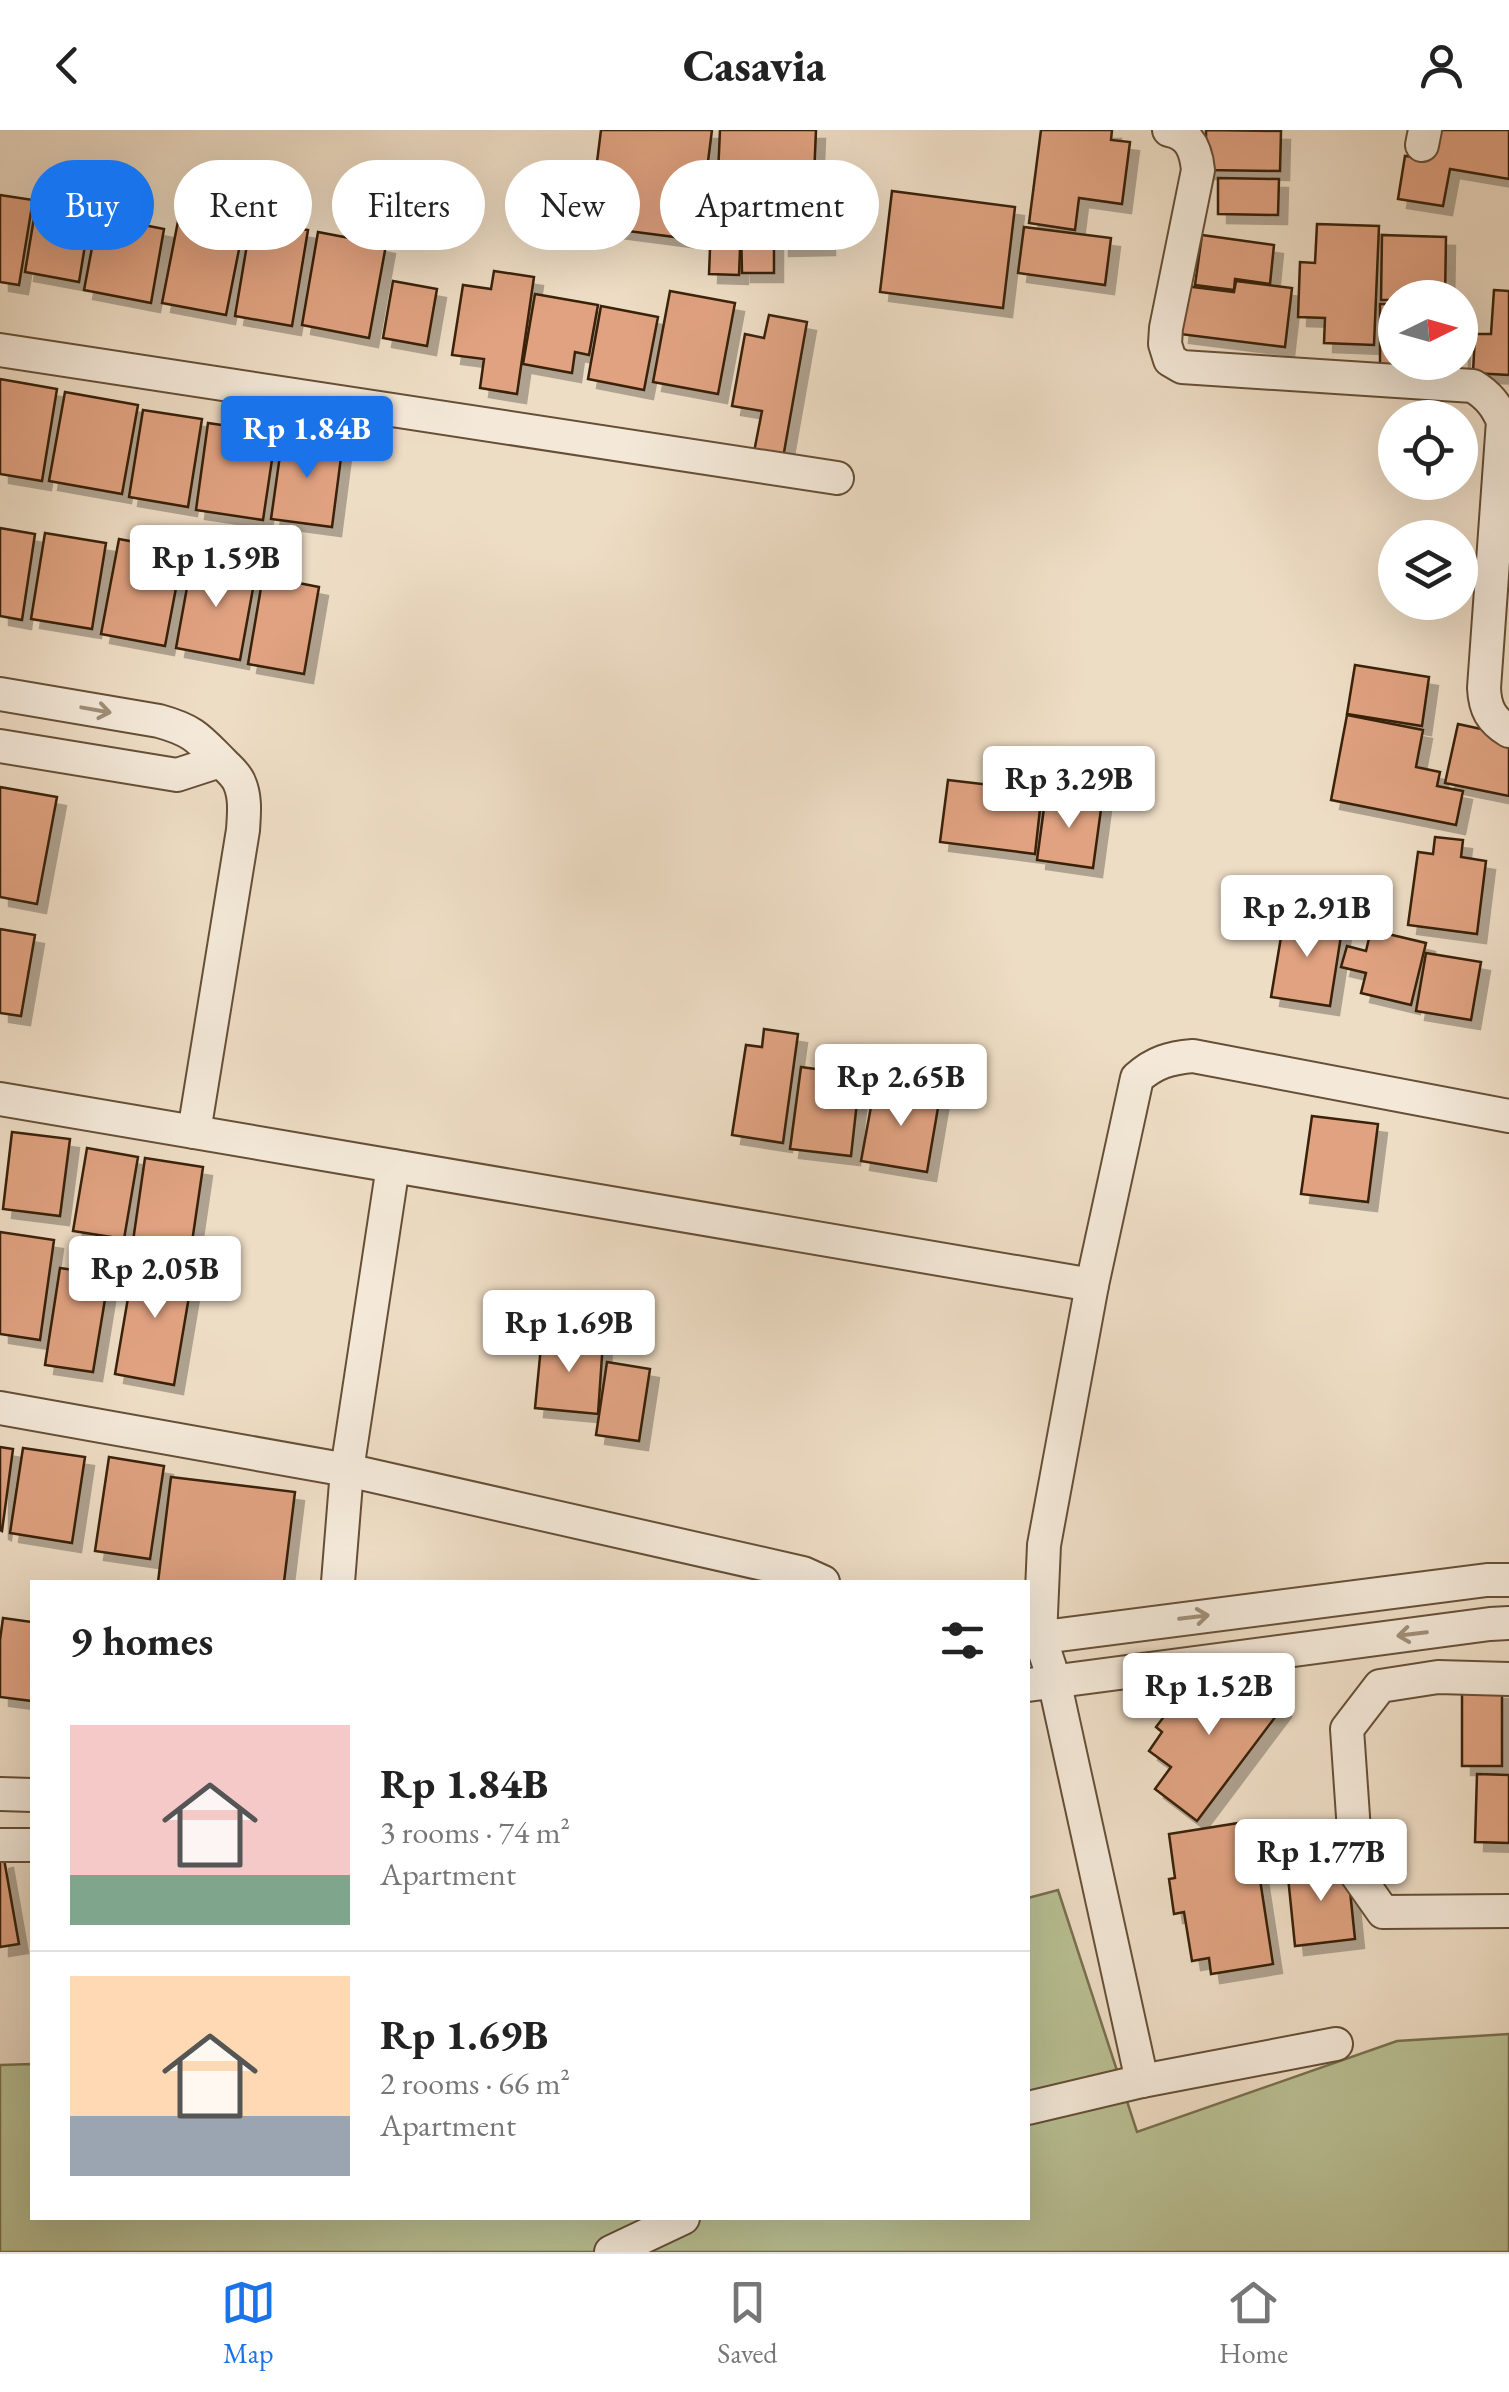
<!DOCTYPE html>
<html lang="en">
<head>
<meta charset="utf-8">
<style>
  body { margin:0; font-family:"EB Garamond",serif; background:#f6f6f6; color:#222; height:100vh; display:flex; flex-direction:column; font-size:38px; white-space:nowrap }
  * { box-sizing:border-box; margin:0 }
  p { font-size:32px; color:#767676 }
  .icon { flex:none; width:55px; height:55px; fill:none; stroke:currentColor; stroke-width:2; stroke-linecap:round; stroke-linejoin:round }
  .map { position:relative; flex:1; overflow:hidden }
  .side { position:absolute; left:30px; top:1450px; width:1000px; height:640px; display:flex; flex-direction:column; background:#fff; border-radius:0px; box-shadow:0 10px 40px #0002 }
  .side>* { flex:none }
  .guide { position:absolute; left:30px; top:30px; width:1000px; height:90px; display:flex; gap:20px }
  .needle { width:65px; rotate:85deg }
  .buttons { position:absolute; left:1378px; top:150px; display:grid; gap:20px }
  .buttons a { display:grid; place-items:center; width:100px; height:100px; border-radius:50%; background:#fff; box-shadow:0 10px 40px #0002; font-size:50px }
  .price { position:absolute; translate:-50% -85px; padding:0 22px; border-radius:10px; background:#fff; color:#222; font-size:32px; line-height:65px; filter:drop-shadow(0 2px 5px #0008) }
  .price::after { content:''; position:absolute; left:50%; top:60px; width:30px; height:22px; margin-left:-15px; background:inherit; clip-path:polygon(0 0,100% 0,50% 100%) }
  .price.on { background:#1a73e8; color:#fff }
  ul { padding:0; list-style:none }
  li { display:flex; align-items:center; gap:30px; height:250px; padding:0 40px }
  li+li { border-top:2px solid #e0e0e0 }
  li span { display:grid; place-items:center; flex:none; width:280px; height:200px; border-radius:0px; color:#555 }
  li>.icon { margin-inline-start:auto }
  span .icon { width:120px; height:120px; fill:#fffc; stroke-width:1 }
  li b { font-size:42px }
  h2 { display:flex; justify-content:space-between; align-items:center; height:120px; padding:0 40px; font-size:42px }
  .pill { padding:0 35px; border-radius:45px; background:#fff; box-shadow:0 10px 40px #0002; font-size:35px; line-height:90px }
  .pill.on { background:#1a73e8; color:#fff }
  header { display:flex; justify-content:space-between; align-items:center; height:130px; padding:0 40px; background:#fff; font-size:45px; font-weight:800 }
  .tab-bar { display:flex; justify-content:space-around; align-items:center; height:140px; border-top:2px solid #e0e0e0; background:#fff; font-size:28px; color:#767676 }
  .tab-bar a { display:grid; justify-items:center; gap:5px }
  .tab-bar .on { color:#1a73e8 }
  .map>svg:first-child { display:block }
</style>
</head>
<body>
<header><svg class="icon" aria-label="back" viewBox="0 0 24 24"><path d="M15 5l-7 7 7 7"/></svg>Casavia<svg class="icon" aria-label="person" viewBox="0 0 24 24"><circle cx="12" cy="8" r="4"/><path d="M4 21q1-7 8-7t8 7"/></svg></header>
<div class="map">
<svg width="1509" height="2122" viewBox="0 0 1509 2122">
  <defs>
    <filter id="shadow"><feDropShadow dx="9" dy="9" stdDeviation="0" flood-color="#0004"/></filter>
  </defs>
  <rect width="100%" height="100%" fill="#eeddc5"/>
  <filter id="stains"><feTurbulence type="fractalNoise" baseFrequency=".002" numOctaves="4"/><feColorMatrix values="0 0 0 0 .2 0 0 0 0 .09 0 0 0 0 .02 0 0 0 .5 -.17"/></filter>
  <radialGradient id="worn" r=".72"><stop offset=".6" stop-color="#630" stop-opacity="0"/><stop offset="1" stop-color="#630" stop-opacity=".3"/></radialGradient>
  <!-- green -->
  <polygon fill="#b9c094" stroke="#79704e" stroke-width="2.5" points="1058,1760 1137,2002 1397,1911 1509,1904 1509,2122 0,2122 0,1935 32,1934 32,2088 1028,2088 1028,1768"/>
  <!-- building -->
  <g fill="#e0a281" stroke="#392007" stroke-width="2.5" filter="url(#shadow)">
    <polygon points="601,0 712,0 698,110 589,96"/>
    <polygon points="720,0 816,0 814,47 718,44"/>
    <polygon points="1041,0 1112,0 1111,10 1130,12 1122,74 1079,68 1075,100 1029,93"/>
    <polygon points="1206,0 1281,1 1280,41 1206,40"/>
    <polygon points="1434,0 1509,0 1509,49 1450,39 1443,76 1398,69 1405,26 1429,29"/>
    <polygon points="1218,48 1279,49 1278,85 1218,84"/>
    <polygon points="779,50 825,50 826,116 780,117"/>
    <polygon points="892,61 1015,77 1003,178 880,162"/>
    <polygon points="0,65 33,70 19,155 0,152"/>
    <polygon points="36,76 90,85 79,152 25,142"/>
    <polygon points="181,76 245,89 226,185 162,173"/>
    <polygon points="98,86 164,99 151,173 84,160"/>
    <polygon points="251,91 308,100 292,196 235,186"/>
    <polygon points="711,94 741,95 739,145 709,144"/>
    <polygon points="1317,94 1379,96 1374,215 1324,213 1325,188 1298,187 1300,132 1315,133"/>
    <polygon points="1024,97 1111,108 1105,155 1018,143"/>
    <polygon points="741,98 774,98 774,143 742,143"/>
    <polygon points="318,102 386,115 369,208 302,195"/>
    <polygon points="1202,105 1274,115 1270,154 1235,149 1234,160 1195,155"/>
    <polygon points="1382,105 1446,107 1445,168 1395,168 1395,170 1381,170"/>
    <polygon points="494,141 534,147 517,264 480,258 484,229 452,225 463,155 491,159"/>
    <polygon points="393,151 437,159 427,216 383,208"/>
    <polygon points="1236,151 1292,158 1285,217 1180,204 1185,156 1234,162"/>
    <polygon points="1494,160 1509,161 1509,245 1473,243 1475,204 1491,204"/>
    <polygon points="670,161 735,173 718,264 653,252"/>
    <polygon points="535,164 598,175 589,225 575,222 572,243 523,234"/>
    <polygon points="1380,174 1395,174 1395,232 1460,232 1460,180 1461,235 1380,236"/>
    <polygon points="601,176 658,187 644,260 588,249"/>
    <polygon points="769,185 807,192 783,328 754,322 762,281 732,276 745,204 764,208"/>
    <polygon points="0,249 57,259 42,351 0,344"/>
    <polygon points="65,262 138,275 122,364 49,351"/>
    <polygon points="143,280 202,289 188,377 129,367"/>
    <polygon points="208,293 276,303 263,390 196,380"/>
    <polygon points="283,304 343,312 332,397 271,389"/>
    <polygon points="0,398 35,404 22,490 0,486"/>
    <polygon points="45,403 106,413 92,499 31,489"/>
    <polygon points="119,409 183,421 165,516 101,504"/>
    <polygon points="192,430 256,442 240,530 176,518"/>
    <polygon points="263,446 319,457 304,544 248,534"/>
    <polygon points="1355,535 1429,547 1422,596 1347,584"/>
    <polygon points="1347,585 1423,600 1416,637 1440,642 1437,656 1463,661 1456,695 1331,670"/>
    <polygon points="1458,594 1509,605 1509,666 1445,653"/>
    <polygon points="948,650 1042,661 1035,724 940,712"/>
    <polygon points="0,657 57,667 37,774 0,767"/>
    <polygon points="1046,663 1102,672 1093,738 1037,730"/>
    <polygon points="1435,707 1463,710 1461,727 1486,731 1477,804 1408,795 1418,722 1433,724"/>
    <polygon points="1285,783 1343,793 1330,876 1271,867"/>
    <polygon points="0,799 35,805 21,886 0,883"/>
    <polygon points="1371,800 1426,813 1411,875 1361,863 1366,843 1341,837 1347,816 1366,821"/>
    <polygon points="1426,823 1481,832 1471,890 1416,881"/>
    <polygon points="764,899 798,904 783,1013 732,1005 746,915 762,917"/>
    <polygon points="801,937 860,945 851,1026 790,1019"/>
    <polygon points="875,955 940,966 927,1042 861,1031"/>
    <polygon points="1312,986 1378,994 1368,1072 1301,1064"/>
    <polygon points="12,1002 70,1009 60,1086 3,1079"/>
    <polygon points="87,1018 138,1027 124,1109 73,1101"/>
    <polygon points="145,1028 203,1037 191,1119 133,1111"/>
    <polygon points="0,1102 54,1110 40,1210 0,1204"/>
    <polygon points="135,1127 194,1137 174,1255 115,1244"/>
    <polygon points="60,1138 109,1145 93,1242 45,1235"/>
    <polygon points="542,1206 603,1212 598,1284 535,1278"/>
    <polygon points="607,1232 650,1239 639,1311 596,1305"/>
    <polygon points="0,1317 13,1319 2,1401 0,1400"/>
    <polygon points="23,1318 85,1327 72,1413 10,1403"/>
    <polygon points="109,1327 164,1336 150,1429 95,1421"/>
    <polygon points="171,1347 295,1362 284,1452 158,1452"/>
    <polygon points="3,1488 32,1492 32,1571 0,1567 0,1510"/>
    <polygon points="1227,1537 1282,1578 1197,1691 1155,1659 1171,1637 1149,1621 1162,1602 1156,1597 1195,1546 1211,1558"/>
    <rect x="1462" y="1560" width="40" height="76"/>
    <polygon points="1477,1644 1509,1645 1509,1713 1475,1712"/>
    <polygon points="1251,1691 1273,1834 1211,1844 1209,1828 1192,1831 1184,1782 1174,1784 1169,1749 1175,1748 1169,1704"/>
    <polygon points="4,1729 19,1814 0,1817 0,1730"/>
    <polygon points="1347,1732 1355,1809 1295,1816 1287,1737"/>
  </g>
  <g fill="none" stroke-linecap="round" stroke-linejoin="round">
    <defs>
      <g id="street">
        <path d="M1169,0c21,4 27,20 29,40l-32,158 -1,16 5,16 12,7 291,19c15,9 23,19 30,35l-19,267c1,21 7,32 25,43"/>
        <polyline points="1422,15 1425,0"/>
        <polyline points="0,220 837,348"/>
        <path d="M0,564l159,27c36,10 40,18 65,43 6,6 12,11 15,18 7,15 5,32 4,48l-49,302"/>
        <polyline points="0,616 177,645 220,631"/>
        <polyline points="0,969 1092,1155"/>
        <polyline points="0,1278 347,1340 803,1443 823,1452"/>
        <polyline points="338,1452 347,1340 393,1036"/>
        <polyline points="1028,1509 1487,1450 1509,1450"/>
        <polyline points="1509,1549 1438,1547 1380,1556 1347,1599 1357,1745 1383,1782 1509,1781"/>
        <polyline points="1028,1555 1490,1494 1509,1493"/>
        <polyline points="0,1664 32,1665"/>
        <polyline points="0,1715 32,1715"/>
        <path d="M1142,1951l-88,-401 -14,-43 4,-92 48,-260 45,-207c18,-16 33,-20 56,-22l316,60"/>
        <polyline points="1028,1978 1142,1951 1336,1914"/>
        <polyline points="611,2122 683,2088"/>
      </g>
    </defs>
    <!-- street casing -->
    <use href="#street" stroke="#664f36" stroke-width="36"/>
    <!-- street -->
    <use href="#street" stroke="#f4e9d9" stroke-width="32"/>
  </g>
  <!-- one-way arrows -->
  <defs><path id="oneway-shaft" d="M-6 0H5M1.5-3L5.5 0L1.5 3" fill="none" stroke-width="1.6" stroke-linecap="round" stroke-linejoin="round" transform="scale(2.5)"/></defs>
  <g stroke="#a08f7a">
    <use href="#oneway-shaft" transform="translate(96 580) rotate(10)"/>
    <use href="#oneway-shaft" transform="translate(1194 1487) rotate(-7)"/>
    <use href="#oneway-shaft" transform="translate(1412 1504) rotate(173)"/>
  </g>
  <rect width="100%" height="100%" filter="url(#stains)"/>
  <rect width="100%" height="100%" fill="url(#worn)"/>
</svg>
<div class="buttons">
<a><svg class="needle" viewBox="-14 -14 28 28"><path d="M0-13l5 13h-10z" fill="#e53935"/><path d="M0 13l5-13h-10z" fill="#767676"/></svg></a>
<a><svg class="icon" aria-label="locate" viewBox="0 0 24 24"><circle cx="12" cy="12" r="6"/><path d="M12 2v4M12 18v4M2 12h4M18 12h4"/></svg></a>
<a><svg class="icon" aria-label="layers" viewBox="0 0 24 24"><path d="M12 4l9 5-9 5-9-5zM3 14l9 5 9-5"/></svg></a>
</div>
<b class="price on" style="left:307px;top:351px">Rp 1.84B</b>
<b class="price" style="left:216px;top:480px">Rp 1.59B</b>
<b class="price" style="left:1069px;top:701px">Rp 3.29B</b>
<b class="price" style="left:1307px;top:830px">Rp 2.91B</b>
<b class="price" style="left:901px;top:999px">Rp 2.65B</b>
<b class="price" style="left:155px;top:1191px">Rp 2.05B</b>
<b class="price" style="left:569px;top:1245px">Rp 1.69B</b>
<b class="price" style="left:1209px;top:1608px">Rp 1.52B</b>
<b class="price" style="left:1321px;top:1774px">Rp 1.77B</b>
<div class="guide">
<a class="pill on">Buy</a>
<a class="pill">Rent</a>
<a class="pill">Filters</a>
<a class="pill">New</a>
<a class="pill">Apartment</a>
</div>
<section class="side">
<h2>9 homes<svg class="icon" aria-label="filters" viewBox="0 0 24 24"><path d="M4 7h16M4 17h16"/><circle cx="9" cy="7" r="2"/><circle cx="15" cy="17" r="2"/></svg></h2>
<ul>
<li><span style="background:linear-gradient(#f6c9c9 75%,#7fa58c 0)"><svg class="icon" aria-label="home" viewBox="0 0 24 24"><path d="M3 11l9-7 9 7M6 9v11h12V9"/></svg></span><div><b>Rp 1.84B</b><p>3 rooms · 74 m²</p><p>Apartment</p></div></li>
<li><span style="background:linear-gradient(#ffd9b3 70%,#9aa5b1 0)"><svg class="icon" aria-label="home" viewBox="0 0 24 24"><path d="M3 11l9-7 9 7M6 9v11h12V9"/></svg></span><div><b>Rp 1.69B</b><p>2 rooms · 66 m²</p><p>Apartment</p></div></li>
</ul>
</section>
</div>
<nav class="tab-bar">
<a class="on"><svg class="icon" aria-label="map" viewBox="0 0 24 24"><path d="M3 6l6-2 6 2 6-2v14l-6 2-6-2-6 2zM9 4v14M15 6v14"/></svg>Map</a>
<a><svg class="icon" aria-label="saved" viewBox="0 0 24 24"><path d="M7 4h10v16l-5-4-5 4z"/></svg>Saved</a>
<a><svg class="icon" aria-label="home" viewBox="0 0 24 24"><path d="M3 11l9-7 9 7M6 9v11h12V9"/></svg>Home</a>
</nav>
</body>
</html>
